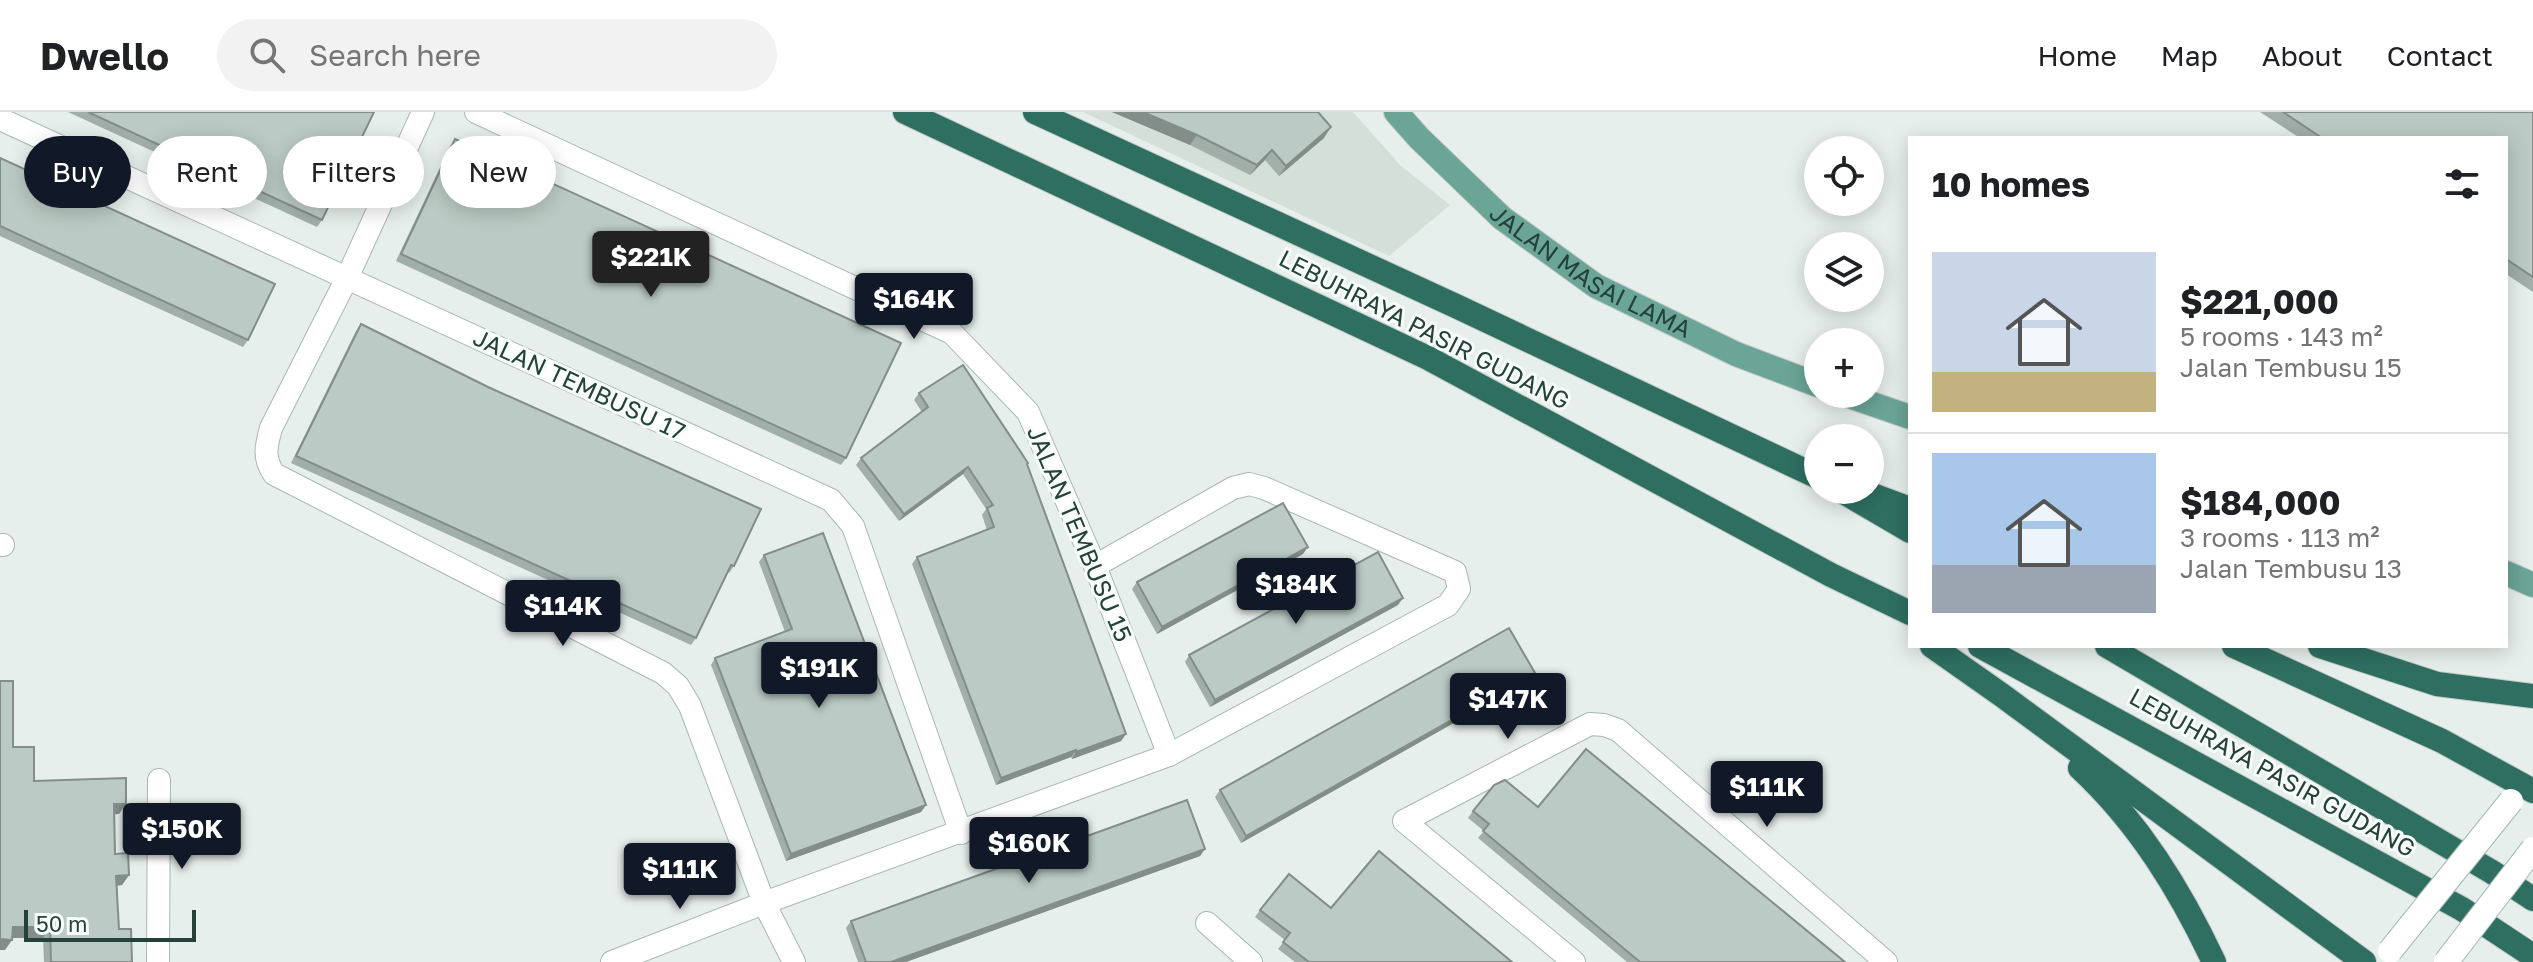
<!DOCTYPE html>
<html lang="en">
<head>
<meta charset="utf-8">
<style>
  body { margin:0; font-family:"Golos Text",sans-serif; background:#f2f2f2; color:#202124; height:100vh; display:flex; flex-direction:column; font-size:30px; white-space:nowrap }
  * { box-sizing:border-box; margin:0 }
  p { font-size:26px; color:#757577 }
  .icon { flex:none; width:44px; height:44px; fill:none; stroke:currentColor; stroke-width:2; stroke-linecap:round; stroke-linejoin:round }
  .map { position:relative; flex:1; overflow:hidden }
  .side { position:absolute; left:1908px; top:24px; width:600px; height:512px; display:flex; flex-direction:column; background:#fff; border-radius:0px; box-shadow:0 4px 20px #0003 }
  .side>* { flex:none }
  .top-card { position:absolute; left:24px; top:24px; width:760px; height:72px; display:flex; gap:16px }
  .controls { position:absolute; left:1804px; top:24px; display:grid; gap:16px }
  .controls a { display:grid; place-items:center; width:80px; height:80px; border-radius:50%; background:#fff; box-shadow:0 4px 20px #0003; font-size:40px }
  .scale { position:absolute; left:24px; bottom:20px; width:172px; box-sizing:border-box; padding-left:8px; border:4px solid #24423a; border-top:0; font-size:22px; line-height:28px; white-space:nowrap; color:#24423a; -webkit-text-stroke:6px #f7fbf9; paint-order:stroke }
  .price { position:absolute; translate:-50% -68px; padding:0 18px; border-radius:8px; background:#111827; color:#fff; font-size:26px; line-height:52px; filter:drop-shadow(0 2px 4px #0008) }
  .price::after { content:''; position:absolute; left:50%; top:48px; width:24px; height:18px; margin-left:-12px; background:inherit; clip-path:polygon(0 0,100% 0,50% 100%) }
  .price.active { background:#222; color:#fff }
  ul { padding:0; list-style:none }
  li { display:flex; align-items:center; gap:24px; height:200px; padding:0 24px }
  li+li { border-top:2px solid #e0e0e0 }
  li span { display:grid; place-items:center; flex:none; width:224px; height:160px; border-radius:0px; color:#555 }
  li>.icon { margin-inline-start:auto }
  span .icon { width:96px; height:96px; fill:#fffc; stroke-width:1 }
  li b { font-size:34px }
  h2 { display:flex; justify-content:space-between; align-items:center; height:96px; padding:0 24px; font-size:34px }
  .pill { padding:0 28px; border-radius:36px; background:#fff; box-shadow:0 4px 20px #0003; font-size:28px; line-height:72px }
  .pill.active { background:#111827; color:#fff }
  header { display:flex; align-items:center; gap:48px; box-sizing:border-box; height:112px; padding:0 40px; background:#fff; border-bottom:2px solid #e0e0e0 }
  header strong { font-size:38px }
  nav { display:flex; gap:44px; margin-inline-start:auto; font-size:28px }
  .search { width:560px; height:72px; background:#f2f2f2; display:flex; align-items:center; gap:20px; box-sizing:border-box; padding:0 28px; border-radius:44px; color:#757577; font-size:30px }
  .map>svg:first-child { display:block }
</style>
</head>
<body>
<header>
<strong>Dwello</strong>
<div class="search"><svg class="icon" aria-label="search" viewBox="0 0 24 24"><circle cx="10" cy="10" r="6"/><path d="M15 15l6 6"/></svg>Search here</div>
<nav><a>Home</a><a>Map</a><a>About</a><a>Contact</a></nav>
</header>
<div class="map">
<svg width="2533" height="850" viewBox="0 0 2533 850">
  <rect width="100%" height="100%" fill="#e6efeb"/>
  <!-- built -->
  <polygon fill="#d4dfda" points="1083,0 1353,0 1401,54 1450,93 1389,144"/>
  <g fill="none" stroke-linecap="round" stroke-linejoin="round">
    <defs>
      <g id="street">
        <path d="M423,0l-76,166 -76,150c-5,18 -8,30 3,46l389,199 15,13 12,20 74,197 30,59"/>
        <polyline points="476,0 952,221 1028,300 1095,454 1169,643"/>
        <polyline points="0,7 831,388 853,414 961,721"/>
        <polyline points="0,433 3,433"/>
        <polyline points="1207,811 1251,850"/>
        <polyline points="158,850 159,668"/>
        <polyline points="612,850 764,791 1169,643 1448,493 1459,477 1455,460 1264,376 1249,372 1233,376 1095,454"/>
        <polyline points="1574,850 1404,709 1590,612 1604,613 1618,618 1886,850"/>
      </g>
      <g id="primary">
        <path id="s1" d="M1396,0l23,26 83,80 94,68 140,68 82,31"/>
        <polyline points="1843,282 1910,305"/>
        <polyline points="2506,461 2533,473"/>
      </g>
      <g id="highway">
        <polyline points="905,0 1428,246 1831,463 1910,501"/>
        <polyline points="1035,0 1458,195 1818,365"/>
        <polyline points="1840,378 1910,419"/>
        <polyline points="1867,381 1910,397"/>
        <polyline points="1932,534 2003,584 2364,850"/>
        <polyline points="1980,534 2462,797 2533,844"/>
        <polyline points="2107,534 2492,760 2533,787"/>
        <polyline points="2234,534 2442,629 2533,679"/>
        <polyline points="2320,534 2437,572 2533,584"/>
        <path d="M2080,656c59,55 100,122 134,194"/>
      </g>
    </defs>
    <!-- street casing -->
    <use href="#street" stroke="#a8b8b2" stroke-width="24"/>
    <!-- primary casing -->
    <use href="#primary" stroke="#c2cac8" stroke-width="26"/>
    <!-- highway casing -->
    <use href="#highway" stroke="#c2cac8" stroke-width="26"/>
    <!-- street -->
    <use href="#street" stroke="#fff" stroke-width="22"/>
    <!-- primary -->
    <use href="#primary" stroke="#6aa596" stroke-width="24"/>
    <!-- highway -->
    <use href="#highway" stroke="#2f6f62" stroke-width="24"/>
    <defs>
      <g id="secondary-bridge">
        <polyline points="2390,839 2511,689"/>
        <polyline points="2446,850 2533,737"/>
      </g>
    </defs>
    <!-- secondary-bridge casing -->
    <use href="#secondary-bridge" stroke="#a4bbb3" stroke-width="26" stroke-linecap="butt"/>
    <!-- secondary-bridge -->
    <use href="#secondary-bridge" stroke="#fff" stroke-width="24"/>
  </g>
  <!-- wall -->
  <g fill="#a1aea9">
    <polygon points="68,0 374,0 322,108 317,115"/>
    <polygon points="1112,0 1324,26 1279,64 1265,48 1250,63 1190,33"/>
    <polygon points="2260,0 2533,0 2533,180 2506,162 2506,26 2300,26"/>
    <polygon points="455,27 846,346 841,353 396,149 450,34"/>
    <polygon points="0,46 248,228 243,235 0,124"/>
    <polygon points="361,212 734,454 729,461 727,460 696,526 691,533 291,351 356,219"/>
    <polygon points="919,281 1027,353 1126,622 1121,629 1072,647 1071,645 996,673 912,452 917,445 987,418 982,403 986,397 963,362 899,409 856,353 861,346 922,300 914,288"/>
    <polygon points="1303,442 1157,522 1132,477 1137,470"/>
    <polygon points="764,443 926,693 921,700 786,749 711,553 715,546 785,520 759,450"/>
    <polygon points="1398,493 1210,595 1185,550 1189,543"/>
    <polygon points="1535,561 1530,568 1241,731 1215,685 1220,678"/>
    <polygon points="13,635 34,669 119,702 114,702 115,742 129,763 122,773 117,774 119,817 132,850 44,850 43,826 12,826 5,838"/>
    <polygon points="1538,695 1845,850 1627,850 1478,726 1484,719 1468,706 1473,699"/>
    <polygon points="1205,737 1200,744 906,850 858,850 846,816 851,809"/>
    <polygon points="1331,796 1512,850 1295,850 1278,837 1285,828 1255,805 1260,798"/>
  </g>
  <!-- shaded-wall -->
  <g fill="#838d89">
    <polygon points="1112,0 1143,0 1197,23 1190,33"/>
    <polygon points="1331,15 1324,26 1279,64 1286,54"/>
    <polygon points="1272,38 1265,48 1250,63 1257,53"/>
    <polygon points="968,355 963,362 899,409 904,402"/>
    <polygon points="1308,435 1303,442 1157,522 1162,515"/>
    <polygon points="1403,486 1398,493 1210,595 1215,588"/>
    <polygon points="1535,561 1530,568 1241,731 1246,724"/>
    <polygon points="1126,622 1121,629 1072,647 1076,640"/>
    <polygon points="1076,638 1071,645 996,673 1001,666"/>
    <polygon points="114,692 126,692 119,702 107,703"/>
    <polygon points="926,693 921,700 786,749 791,742"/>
    <polygon points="1205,737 1200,744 906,850 891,850"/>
    <polygon points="129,763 122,773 109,774 116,764"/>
    <polygon points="13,815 50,815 43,826 5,826"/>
    <polygon points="0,827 12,828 5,838 0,838"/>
  </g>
  <!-- building -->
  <g fill="#bbcac4" stroke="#838d89" stroke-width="2">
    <polygon points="88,0 374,0 322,108"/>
    <polygon points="1143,0 1318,0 1331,15 1286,54 1272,38 1257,53 1197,23"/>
    <polygon points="2283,0 2533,0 2533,165 2506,147 2506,26 2322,26"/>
    <polygon points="455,27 901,231 846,346 401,142"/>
    <polygon points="0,46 275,172 248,228 0,114"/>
    <polygon points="361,212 488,275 761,397 734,454 731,453 696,526 296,344"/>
    <polygon points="963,253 1028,351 1027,352 1126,622 1076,640 1076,638 1001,666 917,445 994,415 987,396 993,393 968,355 904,402 861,346 928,295 919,281"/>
    <polygon points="1283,391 1308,435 1162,515 1137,470"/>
    <polygon points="823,421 926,693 791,742 715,546 792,517 764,443"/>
    <polygon points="1378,440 1403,486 1215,588 1189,543"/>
    <polygon points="1509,516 1535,561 1246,724 1220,678"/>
    <polygon points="0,569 13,569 13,635 34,635 34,669 126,666 126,692 114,692 115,742 128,741 129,763 116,764 119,817 131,817 132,850 51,850 50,815 13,815 12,828 0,827"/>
    <polygon points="1586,637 1845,850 1640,850 1483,719 1489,712 1473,699 1494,673 1505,668 1538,695"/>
    <polygon points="1187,688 1205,737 891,850 866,850 851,809"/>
    <polygon points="1379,739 1512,850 1309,850 1283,830 1290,821 1260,798 1289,762 1331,796"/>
  </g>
  <g text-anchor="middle" stroke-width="6" stroke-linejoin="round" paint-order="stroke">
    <!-- street labels -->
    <g font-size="24" fill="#24423a" stroke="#f7fbf9">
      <text dy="8" stroke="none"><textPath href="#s1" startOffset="254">JALAN MASAI LAMA</textPath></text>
      <text transform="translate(1424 218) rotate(27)" y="8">LEBUHRAYA PASIR GUDANG</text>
      <text transform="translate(579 273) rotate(25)" y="8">JALAN TEMBUSU 17</text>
      <text transform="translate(1079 422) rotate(67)" y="8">JALAN TEMBUSU 15</text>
      <text transform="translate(2272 661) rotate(29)" y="8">LEBUHRAYA PASIR GUDANG</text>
    </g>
  </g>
</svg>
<div class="controls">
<a><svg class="icon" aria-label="locate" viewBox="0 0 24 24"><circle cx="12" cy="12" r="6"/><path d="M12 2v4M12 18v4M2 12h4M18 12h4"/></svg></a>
<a><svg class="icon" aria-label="layers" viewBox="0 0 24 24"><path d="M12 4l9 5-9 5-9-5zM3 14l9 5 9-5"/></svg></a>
<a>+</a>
<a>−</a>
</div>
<div class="scale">50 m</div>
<b class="price active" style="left:651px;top:187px">$221K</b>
<b class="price" style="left:914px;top:229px">$164K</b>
<b class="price" style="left:1296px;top:514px">$184K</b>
<b class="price" style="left:563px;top:536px">$114K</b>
<b class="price" style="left:819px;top:598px">$191K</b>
<b class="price" style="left:1508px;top:629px">$147K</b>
<b class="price" style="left:1767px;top:717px">$111K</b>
<b class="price" style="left:182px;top:759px">$150K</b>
<b class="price" style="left:1029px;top:773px">$160K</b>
<b class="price" style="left:680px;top:799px">$111K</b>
<div class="top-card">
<a class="pill active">Buy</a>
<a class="pill">Rent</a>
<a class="pill">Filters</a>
<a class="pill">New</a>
</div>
<section class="side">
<h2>10 homes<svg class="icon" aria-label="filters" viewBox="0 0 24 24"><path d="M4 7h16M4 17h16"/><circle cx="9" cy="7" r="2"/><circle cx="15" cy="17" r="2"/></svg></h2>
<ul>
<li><span style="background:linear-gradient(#c9d6e8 75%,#c2b280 0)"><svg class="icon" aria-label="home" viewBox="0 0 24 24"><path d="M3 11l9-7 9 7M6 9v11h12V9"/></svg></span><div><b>$221,000</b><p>5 rooms · 143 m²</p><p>Jalan Tembusu 15</p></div></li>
<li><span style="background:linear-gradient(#a9c7e8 70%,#9aa5b1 0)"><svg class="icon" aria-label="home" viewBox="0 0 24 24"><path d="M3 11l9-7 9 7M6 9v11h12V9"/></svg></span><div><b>$184,000</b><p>3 rooms · 113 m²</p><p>Jalan Tembusu 13</p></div></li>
</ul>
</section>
</div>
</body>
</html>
